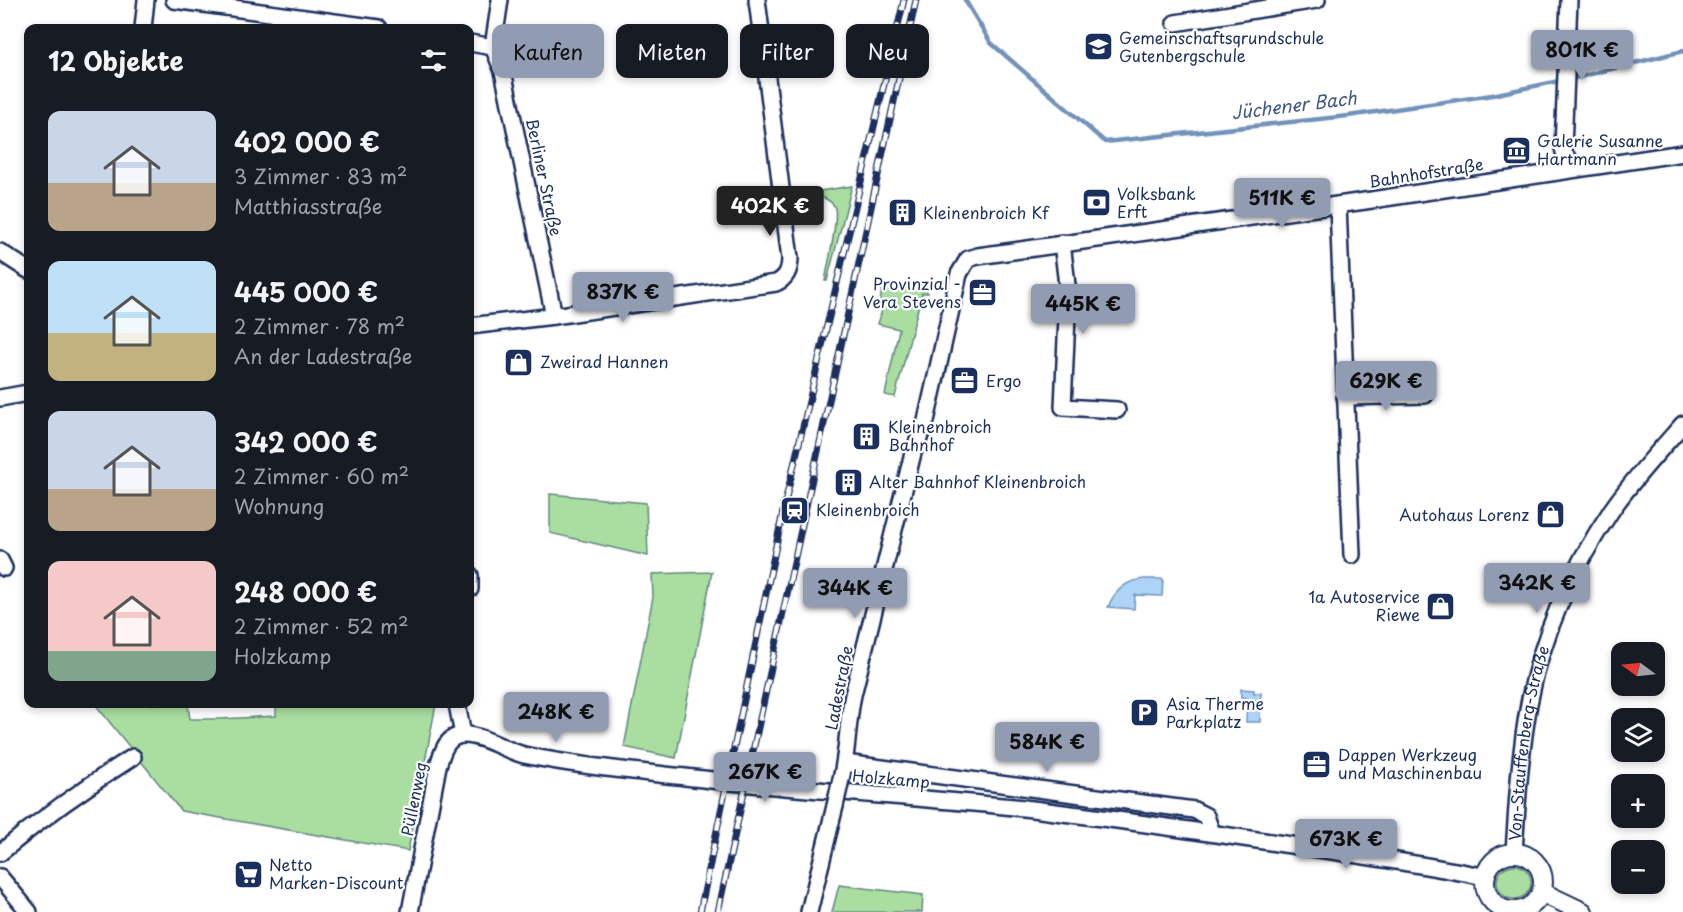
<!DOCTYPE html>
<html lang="de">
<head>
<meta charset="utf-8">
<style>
  body { margin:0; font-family:"Playpen Sans",sans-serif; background:#242831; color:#f1f3f6; height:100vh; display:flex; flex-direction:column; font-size:22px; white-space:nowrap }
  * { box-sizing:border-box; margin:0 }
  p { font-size:20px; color:#9ea1a6 }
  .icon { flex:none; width:33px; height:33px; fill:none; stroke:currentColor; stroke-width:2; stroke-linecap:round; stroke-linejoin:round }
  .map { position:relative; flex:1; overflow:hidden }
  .side { position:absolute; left:24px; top:24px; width:450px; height:684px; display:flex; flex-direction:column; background:#171b24; border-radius:12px; box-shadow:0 3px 9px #0003 }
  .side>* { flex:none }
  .guide { position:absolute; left:492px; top:24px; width:570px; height:54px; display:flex; gap:12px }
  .needle { width:39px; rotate:285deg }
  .buttons { position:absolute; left:1611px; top:642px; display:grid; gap:12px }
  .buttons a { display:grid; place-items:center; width:54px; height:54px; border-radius:12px; background:#171b24; box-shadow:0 3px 9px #0003; font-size:30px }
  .price { position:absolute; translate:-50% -51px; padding:0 14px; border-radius:6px; background:#919bb2; color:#111; font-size:20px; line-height:39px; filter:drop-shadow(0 2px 3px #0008) }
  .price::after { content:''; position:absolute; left:50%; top:36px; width:18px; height:14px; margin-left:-9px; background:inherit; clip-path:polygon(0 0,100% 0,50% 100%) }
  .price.active { background:#222; color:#fff }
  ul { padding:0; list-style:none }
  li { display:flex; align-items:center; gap:18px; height:150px; padding:0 24px }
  li span { display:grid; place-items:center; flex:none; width:168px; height:120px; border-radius:12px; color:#555 }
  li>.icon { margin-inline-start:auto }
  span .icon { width:72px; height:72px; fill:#fffc; stroke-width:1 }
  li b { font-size:26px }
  h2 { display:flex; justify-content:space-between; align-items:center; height:72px; padding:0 24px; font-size:26px }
  .tag { padding:0 21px; border-radius:12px; background:#171b24; box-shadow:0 3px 9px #0003; font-size:21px; line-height:54px }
  .tag.active { background:#919bb2; color:#111 }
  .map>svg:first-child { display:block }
</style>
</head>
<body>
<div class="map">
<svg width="1683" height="912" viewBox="0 0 1683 912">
  <rect width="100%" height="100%" fill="#fff"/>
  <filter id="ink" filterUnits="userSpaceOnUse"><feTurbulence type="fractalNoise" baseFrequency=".0167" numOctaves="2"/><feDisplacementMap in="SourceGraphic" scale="12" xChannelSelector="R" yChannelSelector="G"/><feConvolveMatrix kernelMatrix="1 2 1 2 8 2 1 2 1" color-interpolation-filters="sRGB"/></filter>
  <g filter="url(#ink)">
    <!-- green -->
    <g fill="#aadea0" stroke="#62867f" stroke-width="1.5">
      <path d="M852,186l-25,95h-2c2,-13 15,-66 9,-75 -4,-7 -13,-9 -20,-11v-3z"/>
      <polygon points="920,282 928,293 922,293 895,397 885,395 899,329 878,324 884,303 880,302 882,288"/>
      <polygon points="550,494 646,503 648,556 550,533"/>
      <polygon points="712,572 676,758 624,747 653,597 652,574"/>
      <polygon points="95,704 188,704 190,719 221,719 276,716 276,704 436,704 408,851 181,811"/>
      <circle cx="1514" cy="882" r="17"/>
      <polygon points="839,885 923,895 922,912 832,912"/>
    </g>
    <!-- water -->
    <g fill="#add4f7" stroke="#7392ba" stroke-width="1.5">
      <path d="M1145,579h18l-1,17 -27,-1 -1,14 -26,-2c7,-17 18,-27 37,-28z"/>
      <polygon points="1241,689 1254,690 1254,693 1261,693 1260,722 1246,722 1247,698 1241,697"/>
    </g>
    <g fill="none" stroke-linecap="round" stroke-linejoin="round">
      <!-- stream -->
      <polyline stroke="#7392ba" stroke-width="4.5" points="965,0 991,43 1105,142 1348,116 1492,95 1583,76 1683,51"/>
      <defs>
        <g id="minor">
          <polyline points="174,0 379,28"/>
          <path d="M1569,0l-6,148c2,12 10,16 20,19"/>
          <polyline points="1175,23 1317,0"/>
          <polyline points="143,28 146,0"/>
          <polyline points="470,43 493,47"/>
          <polyline points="493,47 503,71 554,316"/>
          <polyline points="493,47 500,0"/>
          <polyline points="1338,205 1352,555"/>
          <polyline points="1062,243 1068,293 1063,407 1117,410"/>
          <polyline points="0,252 28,270"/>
          <path d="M470,326l84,-10 222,-33c11,-5 14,-14 14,-25l-33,-258"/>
          <polyline points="1345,397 1425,395"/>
          <polyline points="0,398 28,393"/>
          <polyline points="0,560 4,568"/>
          <polyline points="470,575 470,589"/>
          <polyline points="457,704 463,735"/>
          <polyline points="845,763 1194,810 1206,816 1212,833"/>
          <path d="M841,779c7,-28 6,-56 12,-84l60,-242 13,-32 33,-147 9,-15 10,-3 387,-55 318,-48"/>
          <path d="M0,853c42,-35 87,-67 133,-96"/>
          <path id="s1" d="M1514,853c3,-50 6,-100 15,-149 13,-71 44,-137 84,-196 21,-30 46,-57 70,-84"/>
          <polyline points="0,877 29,912"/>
          <path d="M410,912l28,-146c4,-13 8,-30 25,-31 18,-1 41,15 61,20 53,11 108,16 161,22 110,13 220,19 329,30 88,10 176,23 263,36 70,10 140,20 209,34"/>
          <polyline points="809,912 835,806"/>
        </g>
        <g id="tertiary">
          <circle cx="1514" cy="882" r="29"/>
          <polyline points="1541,892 1583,912"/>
        </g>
      </defs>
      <!-- minor casing -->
      <use href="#minor" stroke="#1b2f5e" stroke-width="20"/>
      <!-- tertiary casing -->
      <use href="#tertiary" stroke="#1b2f5e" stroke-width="22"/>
      <!-- minor -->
      <use href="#minor" stroke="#fff" stroke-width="15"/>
      <!-- tertiary -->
      <use href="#tertiary" stroke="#fff" stroke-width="18"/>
      <defs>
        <g id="rail">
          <polyline points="700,912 784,507 904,0"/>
          <polyline points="718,912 916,0"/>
        </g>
      </defs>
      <!-- rail casing -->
      <use href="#rail" stroke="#1b2f5e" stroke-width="7"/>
      <!-- rail -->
      <use href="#rail" stroke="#fff" stroke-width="4.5" stroke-dasharray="14" stroke-linecap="butt"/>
      <defs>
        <polyline id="minor-bridge" points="835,806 841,779"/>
      </defs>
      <!-- minor-bridge casing -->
      <use href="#minor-bridge" stroke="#1b2f5e" stroke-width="20" stroke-linecap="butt"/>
      <!-- minor-bridge -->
      <use href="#minor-bridge" stroke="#fff" stroke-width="15"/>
    </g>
  </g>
  <!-- icons -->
  <defs>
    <symbol id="school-square" viewBox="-11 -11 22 22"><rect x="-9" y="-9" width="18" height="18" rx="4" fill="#1b2f5e" stroke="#fff"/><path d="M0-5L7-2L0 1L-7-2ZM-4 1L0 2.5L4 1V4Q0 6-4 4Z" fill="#fff"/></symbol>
    <symbol id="museum-square" viewBox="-11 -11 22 22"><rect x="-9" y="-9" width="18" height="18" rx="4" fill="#1b2f5e" stroke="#fff"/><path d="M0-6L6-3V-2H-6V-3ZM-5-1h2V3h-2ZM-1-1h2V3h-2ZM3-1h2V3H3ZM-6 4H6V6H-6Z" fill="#fff"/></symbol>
    <symbol id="bank-square" viewBox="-11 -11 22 22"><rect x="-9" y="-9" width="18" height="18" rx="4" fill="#1b2f5e" stroke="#fff"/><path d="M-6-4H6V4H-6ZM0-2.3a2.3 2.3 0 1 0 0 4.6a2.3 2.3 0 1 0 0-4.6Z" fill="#fff"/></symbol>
    <symbol id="building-square" viewBox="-11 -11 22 22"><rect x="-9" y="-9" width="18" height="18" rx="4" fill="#1b2f5e" stroke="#fff"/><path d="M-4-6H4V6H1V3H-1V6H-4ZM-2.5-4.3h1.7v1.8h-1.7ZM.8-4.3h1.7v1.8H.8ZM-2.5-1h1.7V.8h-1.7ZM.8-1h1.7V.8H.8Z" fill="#fff"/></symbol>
    <symbol id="office-square" viewBox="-11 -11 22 22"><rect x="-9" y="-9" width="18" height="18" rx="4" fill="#1b2f5e" stroke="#fff"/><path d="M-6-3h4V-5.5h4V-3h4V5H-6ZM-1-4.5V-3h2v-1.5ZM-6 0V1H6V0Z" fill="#fff"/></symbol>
    <symbol id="shop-square" viewBox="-11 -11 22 22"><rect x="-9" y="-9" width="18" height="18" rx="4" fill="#1b2f5e" stroke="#fff"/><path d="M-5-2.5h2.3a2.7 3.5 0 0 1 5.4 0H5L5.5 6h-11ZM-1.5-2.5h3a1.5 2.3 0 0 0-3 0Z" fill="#fff"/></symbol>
    <symbol id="station-square" viewBox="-11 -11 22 22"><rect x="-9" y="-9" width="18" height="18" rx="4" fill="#1b2f5e" stroke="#fff"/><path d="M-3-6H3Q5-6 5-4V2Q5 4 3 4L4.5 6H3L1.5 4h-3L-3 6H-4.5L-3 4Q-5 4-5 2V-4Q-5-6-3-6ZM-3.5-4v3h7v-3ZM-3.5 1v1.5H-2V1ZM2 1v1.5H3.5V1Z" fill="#fff"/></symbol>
    <symbol id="parking-square" viewBox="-11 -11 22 22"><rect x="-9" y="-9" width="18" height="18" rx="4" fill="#1b2f5e" stroke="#fff"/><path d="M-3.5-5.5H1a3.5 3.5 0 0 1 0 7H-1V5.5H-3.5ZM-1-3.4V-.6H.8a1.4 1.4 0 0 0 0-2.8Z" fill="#fff"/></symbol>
    <symbol id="supermarket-square" viewBox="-11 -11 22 22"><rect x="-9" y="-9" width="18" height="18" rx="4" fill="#1b2f5e" stroke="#fff"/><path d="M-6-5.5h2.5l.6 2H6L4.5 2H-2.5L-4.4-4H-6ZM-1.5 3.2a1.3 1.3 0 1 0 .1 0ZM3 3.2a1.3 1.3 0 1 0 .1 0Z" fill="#fff"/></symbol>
  </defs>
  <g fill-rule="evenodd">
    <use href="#school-square" x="1082" y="30" width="33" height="33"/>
    <use href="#museum-square" x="1500" y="134" width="33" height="33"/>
    <use href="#bank-square" x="1080" y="186" width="33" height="33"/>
    <use href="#building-square" x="886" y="196" width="33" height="33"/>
    <use href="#office-square" x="966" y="276" width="33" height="33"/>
    <use href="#shop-square" x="502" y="346" width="33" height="33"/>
    <use href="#office-square" x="948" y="364" width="33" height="33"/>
    <use href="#building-square" x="850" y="420" width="33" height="33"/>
    <use href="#building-square" x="832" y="466" width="33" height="33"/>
    <use href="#station-square" x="778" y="494" width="33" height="33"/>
    <use href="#shop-square" x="1534" y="498" width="33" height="33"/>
    <use href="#shop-square" x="1424" y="590" width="33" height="33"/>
    <use href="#parking-square" x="1128" y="696" width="33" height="33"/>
    <use href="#office-square" x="1300" y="748" width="33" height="33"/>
    <use href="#supermarket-square" x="232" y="858" width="33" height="33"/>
  </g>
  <g text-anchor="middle" stroke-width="4.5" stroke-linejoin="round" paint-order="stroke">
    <!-- poi labels -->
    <g font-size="16" fill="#1b2f5e" stroke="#fff" text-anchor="start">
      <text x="1119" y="44">Gemeinschaftsgrundschule<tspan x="1119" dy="18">Gutenbergschule</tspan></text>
      <text x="1537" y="147">Galerie Susanne<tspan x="1537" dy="18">Hartmann</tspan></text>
      <text x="1117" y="200">Volksbank<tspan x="1117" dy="18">Erft</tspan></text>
      <text x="923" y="219">Kleinenbroich Kf</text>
      <text x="961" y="290" text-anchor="end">Provinzial -<tspan x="961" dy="18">Vera Stevens</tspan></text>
      <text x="540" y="368">Zweirad Hannen</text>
      <text x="986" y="387">Ergo</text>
      <text x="888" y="433">Kleinenbroich<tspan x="888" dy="18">Bahnhof</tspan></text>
      <text x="869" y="488">Alter Bahnhof Kleinenbroich</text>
      <text x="816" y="516">Kleinenbroich</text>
      <text x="1529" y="521" text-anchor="end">Autohaus Lorenz</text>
      <text x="1420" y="603" text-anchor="end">1a Autoservice<tspan x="1420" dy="18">Riewe</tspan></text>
      <text x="1166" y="710">Asia Therme<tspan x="1166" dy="18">Parkplatz</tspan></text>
      <text x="1338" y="761">Dappen Werkzeug<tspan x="1338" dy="18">und Maschinenbau</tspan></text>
      <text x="269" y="871">Netto<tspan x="269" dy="18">Marken-Discount</tspan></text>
    </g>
    <!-- street labels -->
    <g font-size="16" fill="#1b2f5e" stroke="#fff">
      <text transform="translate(1426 173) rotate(-9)" y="6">Bahnhofstraße</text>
      <text transform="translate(544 177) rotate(78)" y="6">Berliner Straße</text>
      <text transform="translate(839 688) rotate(-79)" y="6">Ladestraße</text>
      <text dy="6" stroke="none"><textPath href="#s1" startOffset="111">Von-Stauffenberg-Straße</textPath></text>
      <text transform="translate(891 779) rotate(5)" y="6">Holzkamp</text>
      <text transform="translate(414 799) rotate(-79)" y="6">Püllenweg</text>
    </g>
    <!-- water labels -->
    <g font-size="18" font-style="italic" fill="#405884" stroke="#fff">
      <text transform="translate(1294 106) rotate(-7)" y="6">Jüchener Bach</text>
    </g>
  </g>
</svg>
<div class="buttons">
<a><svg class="needle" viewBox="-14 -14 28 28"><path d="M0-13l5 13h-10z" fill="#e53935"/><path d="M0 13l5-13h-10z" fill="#9ea1a6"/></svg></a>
<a><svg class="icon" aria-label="layers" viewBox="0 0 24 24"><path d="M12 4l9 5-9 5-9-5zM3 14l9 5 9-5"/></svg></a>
<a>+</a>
<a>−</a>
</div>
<b class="price" style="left:1582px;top:81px">801K €</b>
<b class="price" style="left:1282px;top:229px">511K €</b>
<b class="price active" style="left:770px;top:237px">402K €</b>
<b class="price" style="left:623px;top:323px">837K €</b>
<b class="price" style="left:1083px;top:335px">445K €</b>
<b class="price" style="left:1386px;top:412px">629K €</b>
<b class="price" style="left:1537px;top:614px">342K €</b>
<b class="price" style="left:855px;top:619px">344K €</b>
<b class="price" style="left:556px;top:743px">248K €</b>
<b class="price" style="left:1047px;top:773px">584K €</b>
<b class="price" style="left:765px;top:803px">267K €</b>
<b class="price" style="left:1346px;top:870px">673K €</b>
<div class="guide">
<a class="tag active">Kaufen</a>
<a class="tag">Mieten</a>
<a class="tag">Filter</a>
<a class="tag">Neu</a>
</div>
<section class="side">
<h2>12 Objekte<svg class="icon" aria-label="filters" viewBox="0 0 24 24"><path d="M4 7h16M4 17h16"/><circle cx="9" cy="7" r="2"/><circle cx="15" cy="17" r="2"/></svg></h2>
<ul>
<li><span style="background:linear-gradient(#c9d6e8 60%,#b9a48a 0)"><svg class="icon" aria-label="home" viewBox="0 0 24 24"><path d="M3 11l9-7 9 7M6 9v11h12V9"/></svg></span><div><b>402 000 €</b><p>3 Zimmer · 83 m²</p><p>Matthiasstraße</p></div></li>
<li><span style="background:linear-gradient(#bfe0f5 60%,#c2b280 0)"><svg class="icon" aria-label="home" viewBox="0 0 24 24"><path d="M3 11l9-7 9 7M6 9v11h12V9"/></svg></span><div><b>445 000 €</b><p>2 Zimmer · 78 m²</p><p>An der Ladestraße</p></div></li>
<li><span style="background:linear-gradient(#c9d6e8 65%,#b9a48a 0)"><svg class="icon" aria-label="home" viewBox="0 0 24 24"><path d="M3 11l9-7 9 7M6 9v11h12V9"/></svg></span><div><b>342 000 €</b><p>2 Zimmer · 60 m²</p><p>Wohnung</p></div></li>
<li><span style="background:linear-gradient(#f6c9c9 75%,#7fa58c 0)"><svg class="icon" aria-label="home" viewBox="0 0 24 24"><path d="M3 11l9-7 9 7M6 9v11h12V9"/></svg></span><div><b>248 000 €</b><p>2 Zimmer · 52 m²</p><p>Holzkamp</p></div></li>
</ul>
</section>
</div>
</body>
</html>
